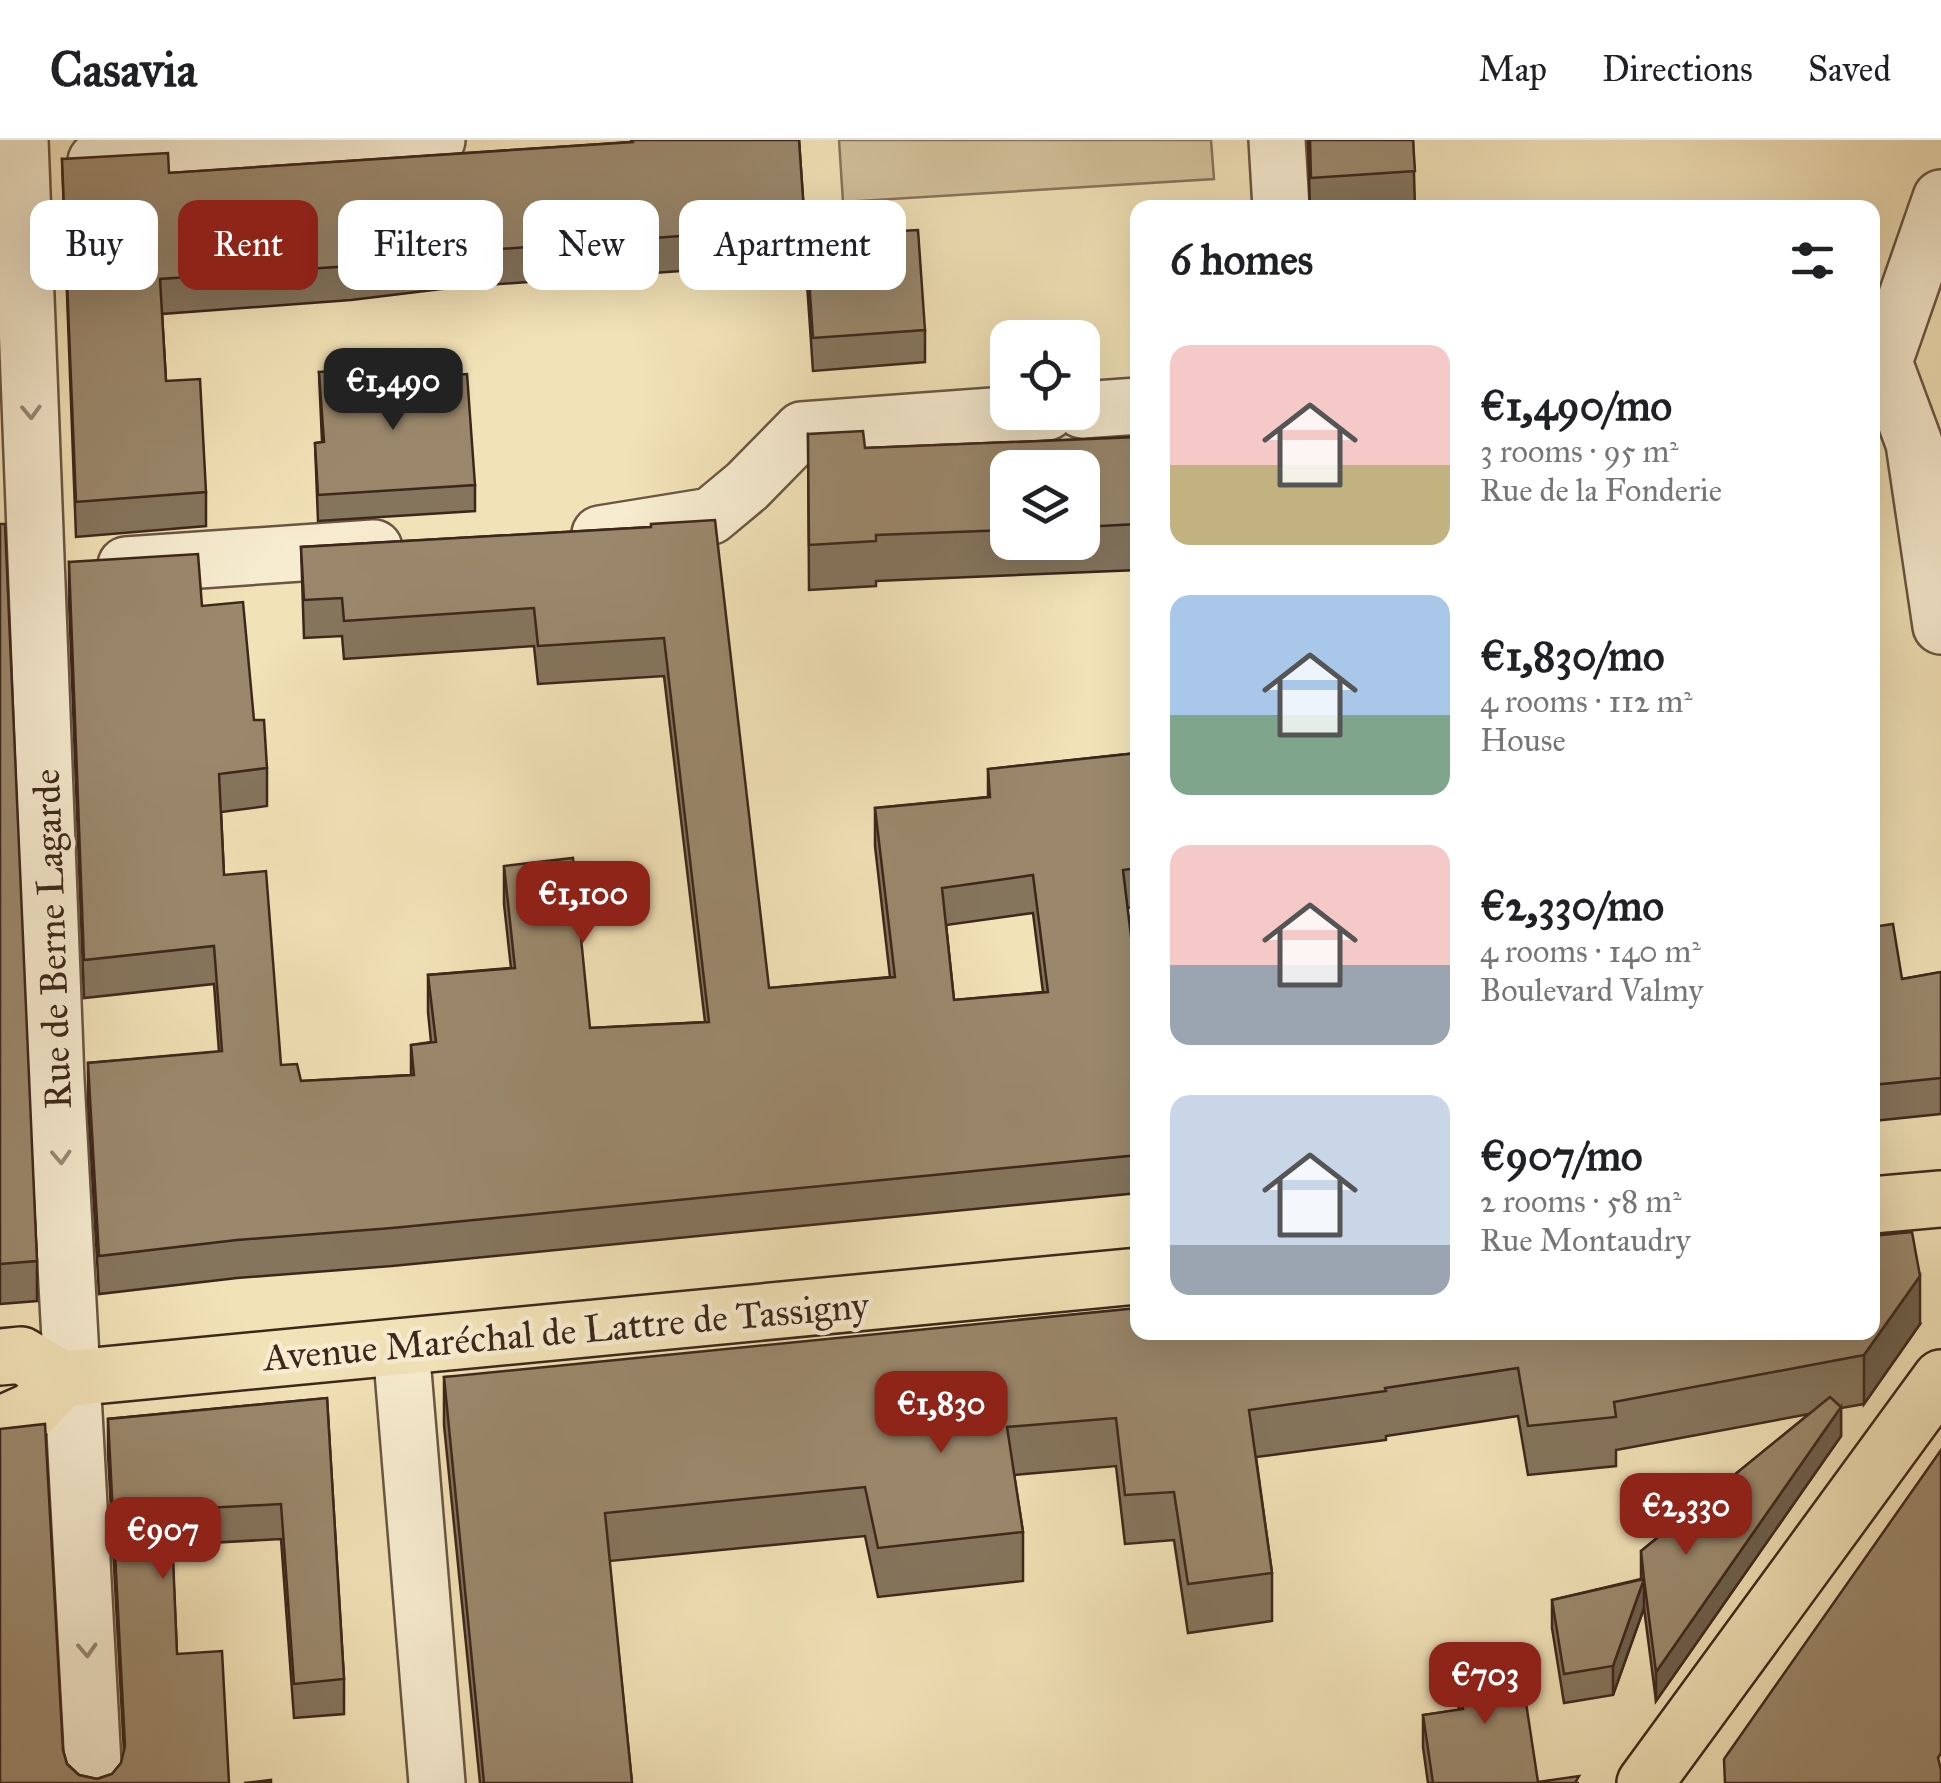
<!DOCTYPE html>
<html lang="en">
<head>
<meta charset="utf-8">
<style>
  body { margin:0; font-family:"IM FELL Great Primer",serif; background:#f2f2f2; color:#202124; height:100vh; display:flex; flex-direction:column; font-size:38px; white-space:nowrap }
  * { box-sizing:border-box; margin:0 }
  p { font-size:32px; color:#757577 }
  .icon { flex:none; width:55px; height:55px; fill:none; stroke:currentColor; stroke-width:2; stroke-linecap:round; stroke-linejoin:round }
  .map { position:relative; flex:1; overflow:hidden }
  .details { position:absolute; left:1130px; top:60px; width:750px; height:1140px; display:flex; flex-direction:column; background:#fff; border-radius:20px; box-shadow:0 10px 40px #0002 }
  .details>* { flex:none }
  .top-card { position:absolute; left:30px; top:60px; width:950px; height:90px; display:flex; gap:20px }
  .controls { position:absolute; left:990px; top:180px; display:grid; gap:20px }
  .controls a { display:grid; place-items:center; width:110px; height:110px; border-radius:20px; background:#fff; box-shadow:0 10px 40px #0002; font-size:50px }
  .price { position:absolute; translate:-50% -85px; padding:0 22px; border-radius:20px; background:#8f2418; color:#fff; font-size:32px; line-height:65px; filter:drop-shadow(0 2px 5px #0008) }
  .price::after { content:''; position:absolute; left:50%; top:60px; width:30px; height:22px; margin-left:-15px; background:inherit; clip-path:polygon(0 0,100% 0,50% 100%) }
  .price.selected { background:#222; color:#fff }
  ul { padding:0; list-style:none }
  li { display:flex; align-items:center; gap:30px; height:250px; padding:0 40px }
  li span { display:grid; place-items:center; flex:none; width:280px; height:200px; border-radius:20px; color:#555 }
  li>.icon { margin-inline-start:auto }
  span .icon { width:120px; height:120px; fill:#fffc; stroke-width:1 }
  li b { font-size:42px }
  h2 { display:flex; justify-content:space-between; align-items:center; height:120px; padding:0 40px; font-size:42px }
  .tag { padding:0 35px; border-radius:20px; background:#fff; box-shadow:0 10px 40px #0002; font-size:35px; line-height:90px }
  .tag.selected { background:#8f2418; color:#fff }
  header { display:flex; align-items:center; gap:60px; box-sizing:border-box; height:140px; padding:0 50px; background:#fff; border-bottom:2px solid #e0e0e0 }
  header strong { font-size:48px }
  nav { display:flex; gap:55px; margin-inline-start:auto; font-size:35px }
  .map>svg:first-child { display:block }
</style>
</head>
<body>
<header>
<strong>Casavia</strong>
<nav><a>Map</a><a>Directions</a><a>Saved</a></nav>
</header>
<div class="map">
<svg width="1941" height="1643" viewBox="0 0 1941 1643">
  <rect width="100%" height="100%" fill="#f2e2b7"/>
  <filter id="stains"><feTurbulence type="fractalNoise" baseFrequency=".002" numOctaves="4"/><feColorMatrix values="0 0 0 0 .2 0 0 0 0 .09 0 0 0 0 .02 0 0 0 .5 -.17"/></filter>
  <radialGradient id="worn" r=".72"><stop offset=".6" stop-color="#630" stop-opacity="0"/><stop offset="1" stop-color="#630" stop-opacity=".3"/></radialGradient>
  <!-- green -->
  <polygon fill="#d3c29c" stroke="#88745c" stroke-width="2.5" points="839,0 1211,0 1214,39 843,62"/>
  <g fill="none" stroke-linecap="round" stroke-linejoin="round">
    <defs>
      <g id="minor">
        <polyline points="20,0 56,940 94,1643"/>
        <polyline points="1277,0 1281,68"/>
        <polyline points="96,21 437,0"/>
        <polyline points="1941,58 1884,222 1914,303 1941,486"/>
        <polyline points="1082,270 1138,266"/>
        <polyline points="600,394 711,376 747,346 802,290 1047,272"/>
        <polyline points="126,425 374,408"/>
        <polyline points="401,1207 437,1643"/>
      </g>
      <g id="major">
        <polyline points="1872,1065 1941,1059"/>
        <polyline points="0,1217 21,1215 62,1239 1138,1136"/>
        <polyline points="0,1285 33,1270 62,1239"/>
        <polyline points="1645,1643 1941,1238"/>
      </g>
    </defs>
    <!-- minor casing -->
    <use href="#minor" stroke="#6a5642" stroke-width="60"/>
    <!-- major casing -->
    <use href="#major" stroke="#3d271b" stroke-width="60"/>
    <!-- minor -->
    <use href="#minor" stroke="#f7ecd0" stroke-width="55"/>
    <!-- major -->
    <use href="#major" stroke="#f2e2b7" stroke-width="55"/>
  </g>
  <!-- wall -->
  <g fill="#85755d" stroke="#3d271b" stroke-width="2.5" fill-rule="evenodd">
    <polygon points="631,0 799,0 805,87 805,122 458,147 351,160 162,174 166,241 206,352 206,386 76,397 62,19 169,33 631,2"/>
    <polygon points="1308,0 1413,0 1415,68 1310,68"/>
    <polygon points="806,96 925,190 925,222 813,231 806,129"/>
    <polygon points="319,232 376,241 475,345 475,371 318,381 315,303 322,302"/>
    <path d="M808,294l57,14 273,-11v133l-262,11v5l-67,4zM1008,328h74v74h-74z"/>
    <polygon points="0,384 37,1121 37,1161 0,1164"/>
    <path d="M651,387l118,461 121,-11 -15,-131v-38l113,-11v-28l150,-16v153l-11,2 11,86v199l-746,73 -155,12 -138,16 -11,-193v-38l131,-11 -5,-68 -130,14 -15,-398v-38l133,44 52,114 13,48v38l-46,6 3,63 57,190 20,16 110,-6v-30l20,-3 -3,-30v-37l83,-7 -7,-64v-38l86,162 115,-6 -41,-346 -126,8 -4,-38 -190,13 -2,-23 -38,2 -3,-91zM1033,773l10,79 -89,8 -8,-75z"/>
    <polygon points="1872,787 1902,839 1941,832 1941,974 1872,981"/>
    <polygon points="1920,1184 1864,1264 1841,1268 1841,1296 1656,1561 1644,1468 1613,1555 1564,1563 1552,1488 1552,1460 1641,1439 1641,1411 1809,1274 1616,1310 1616,1326 1528,1335 1518,1276 1386,1296 1386,1300 1256,1317 1272,1433 1272,1481 1188,1493 1174,1400 1125,1404 1116,1326 1014,1335 1023,1392 1023,1441 878,1457 865,1396 609,1421 632,1643 480,1643 444,1285 444,1237"/>
    <polygon points="327,1258 344,1539 344,1574 294,1578 281,1399 172,1405 177,1514 229,1643 0,1643 63,1610 67,1624 79,1635 97,1639 112,1634 121,1623 124,1613 108,1314 108,1279"/>
    <polygon points="1456,1518 1538,1642 1579,1643 1428,1643 1423,1607 1423,1575 1459,1570 1456,1551"/>
  </g>
  <!-- shaded-wall -->
  <g fill="#6c5f4c" stroke="#3d271b" stroke-width="2.5">
    <polygon points="1920,1136 1920,1184 1864,1264 1864,1215"/>
    <polygon points="1841,1267 1841,1296 1656,1561 1656,1532"/>
    <polygon points="1644,1439 1644,1468 1613,1555 1613,1526"/>
  </g>
  <!-- building -->
  <g fill="#9b886c" stroke="#3d271b" stroke-width="2.5" fill-rule="evenodd">
    <polygon points="633,0 799,0 805,87 458,112 351,126 160,139 166,241 200,239 206,352 76,362 62,19 168,13 169,33 633,2"/>
    <polygon points="1310,0 1413,0 1415,31 1311,38"/>
    <polygon points="918,90 925,190 813,198 806,96"/>
    <polygon points="375,226 376,241 467,234 475,345 318,355 315,303 324,302 319,232"/>
    <polygon points="863,291 865,308 1138,297 1138,384 1082,387 1082,328 1008,328 1008,390 876,395 876,401 809,405 808,294"/>
    <path d="M715,380l54,468 126,-11 -20,-169 115,-11 -2,-28 150,-16v115l-15,2 15,124v161l-746,73 -155,12 -138,16 -11,-193 134,-12 -8,-105 -130,14 -15,-398 129,-8 4,52 41,-4 11,118h10l3,48 -48,6 5,101 42,-4 15,194 16,-1 4,17 113,-6 -3,-30 25,-3 -8,-67 87,-7 -11,-102 69,-8 17,170 119,-6 -45,-384 -126,8 -4,-38 -190,13 -2,-23 -38,2 -3,-53 350,-20v-3zM1033,735l15,117 -94,8 -12,-112z"/>
    <polygon points="0,384 5,384 37,1121 0,1124"/>
    <polygon points="1893,784 1902,839 1941,832 1941,938 1872,945 1872,787"/>
    <polygon points="1912,1092 1920,1136 1864,1215 1614,1262 1616,1277 1528,1286 1518,1228 1385,1248 1386,1251 1249,1270 1272,1433 1188,1444 1174,1352 1125,1355 1116,1278 1007,1287 1023,1392 878,1408 865,1347 605,1373 632,1643 484,1643 444,1237 1138,1168 1138,1192 1872,1192 1872,1096"/>
    <polygon points="1830,1257 1841,1267 1656,1532 1644,1439 1613,1526 1564,1534 1552,1460 1644,1439 1641,1411"/>
    <polygon points="327,1258 344,1539 294,1544 281,1364 171,1370 177,1514 222,1511 229,1643 0,1643 0,1289 45,1284 63,1610 67,1624 79,1635 97,1639 112,1634 121,1623 125,1606 108,1279"/>
    <polygon points="1941,1310 1941,1613 1938,1618 1941,1630 1941,1643 1725,1643 1724,1619"/>
    <polygon points="1518,1510 1538,1642 1579,1636 1575,1643 1433,1643 1423,1575 1463,1569 1456,1518"/>
    <polygon points="271,1640 271,1643 244,1643"/>
  </g>
  <!-- one-way arrows -->
  <defs><path id="oneway-chevron" d="M-2-3.5L2.5 0L-2 3.5" fill="none" stroke-width="1.6" stroke-linecap="round" stroke-linejoin="round" transform="scale(2.5)"/></defs>
  <g stroke="#9a8a76">
    <use href="#oneway-chevron" transform="translate(31 272) rotate(88)"/>
    <use href="#oneway-chevron" transform="translate(61 1017) rotate(87)"/>
    <use href="#oneway-chevron" transform="translate(87 1510) rotate(87)"/>
  </g>
  <g text-anchor="middle" stroke-width="9" stroke-linejoin="round" paint-order="stroke">
    <!-- street labels -->
    <g font-size="38" fill="#3d271b" stroke="#f7ecd0">
      <text transform="translate(52 799) rotate(-92)" y="13">Rue de Berne Lagarde</text>
      <text transform="translate(566 1191) rotate(-5)" y="13">Avenue Maréchal de Lattre de Tassigny</text>
    </g>
  </g>
  <rect width="100%" height="100%" filter="url(#stains)"/>
  <rect width="100%" height="100%" fill="url(#worn)"/>
</svg>
<div class="controls">
<a><svg class="icon" aria-label="locate" viewBox="0 0 24 24"><circle cx="12" cy="12" r="6"/><path d="M12 2v4M12 18v4M2 12h4M18 12h4"/></svg></a>
<a><svg class="icon" aria-label="layers" viewBox="0 0 24 24"><path d="M12 4l9 5-9 5-9-5zM3 14l9 5 9-5"/></svg></a>
</div>
<b class="price selected" style="left:393px;top:293px">€1,490</b>
<b class="price" style="left:583px;top:806px">€1,100</b>
<b class="price" style="left:941px;top:1316px">€1,830</b>
<b class="price" style="left:1686px;top:1418px">€2,330</b>
<b class="price" style="left:163px;top:1442px">€907</b>
<b class="price" style="left:1485px;top:1587px">€703</b>
<div class="top-card">
<a class="tag">Buy</a>
<a class="tag selected">Rent</a>
<a class="tag">Filters</a>
<a class="tag">New</a>
<a class="tag">Apartment</a>
</div>
<section class="details">
<h2>6 homes<svg class="icon" aria-label="filters" viewBox="0 0 24 24"><path d="M4 7h16M4 17h16"/><circle cx="9" cy="7" r="2"/><circle cx="15" cy="17" r="2"/></svg></h2>
<ul>
<li><span style="background:linear-gradient(#f6c9c9 60%,#c2b280 0)"><svg class="icon" aria-label="home" viewBox="0 0 24 24"><path d="M3 11l9-7 9 7M6 9v11h12V9"/></svg></span><div><b>€1,490/mo</b><p>3 rooms · 95 m²</p><p>Rue de la Fonderie</p></div></li>
<li><span style="background:linear-gradient(#a9c7e8 60%,#7fa58c 0)"><svg class="icon" aria-label="home" viewBox="0 0 24 24"><path d="M3 11l9-7 9 7M6 9v11h12V9"/></svg></span><div><b>€1,830/mo</b><p>4 rooms · 112 m²</p><p>House</p></div></li>
<li><span style="background:linear-gradient(#f6c9c9 60%,#9aa5b1 0)"><svg class="icon" aria-label="home" viewBox="0 0 24 24"><path d="M3 11l9-7 9 7M6 9v11h12V9"/></svg></span><div><b>€2,330/mo</b><p>4 rooms · 140 m²</p><p>Boulevard Valmy</p></div></li>
<li><span style="background:linear-gradient(#c9d6e8 75%,#9aa5b1 0)"><svg class="icon" aria-label="home" viewBox="0 0 24 24"><path d="M3 11l9-7 9 7M6 9v11h12V9"/></svg></span><div><b>€907/mo</b><p>2 rooms · 58 m²</p><p>Rue Montaudry</p></div></li>
</ul>
</section>
</div>
</body>
</html>
